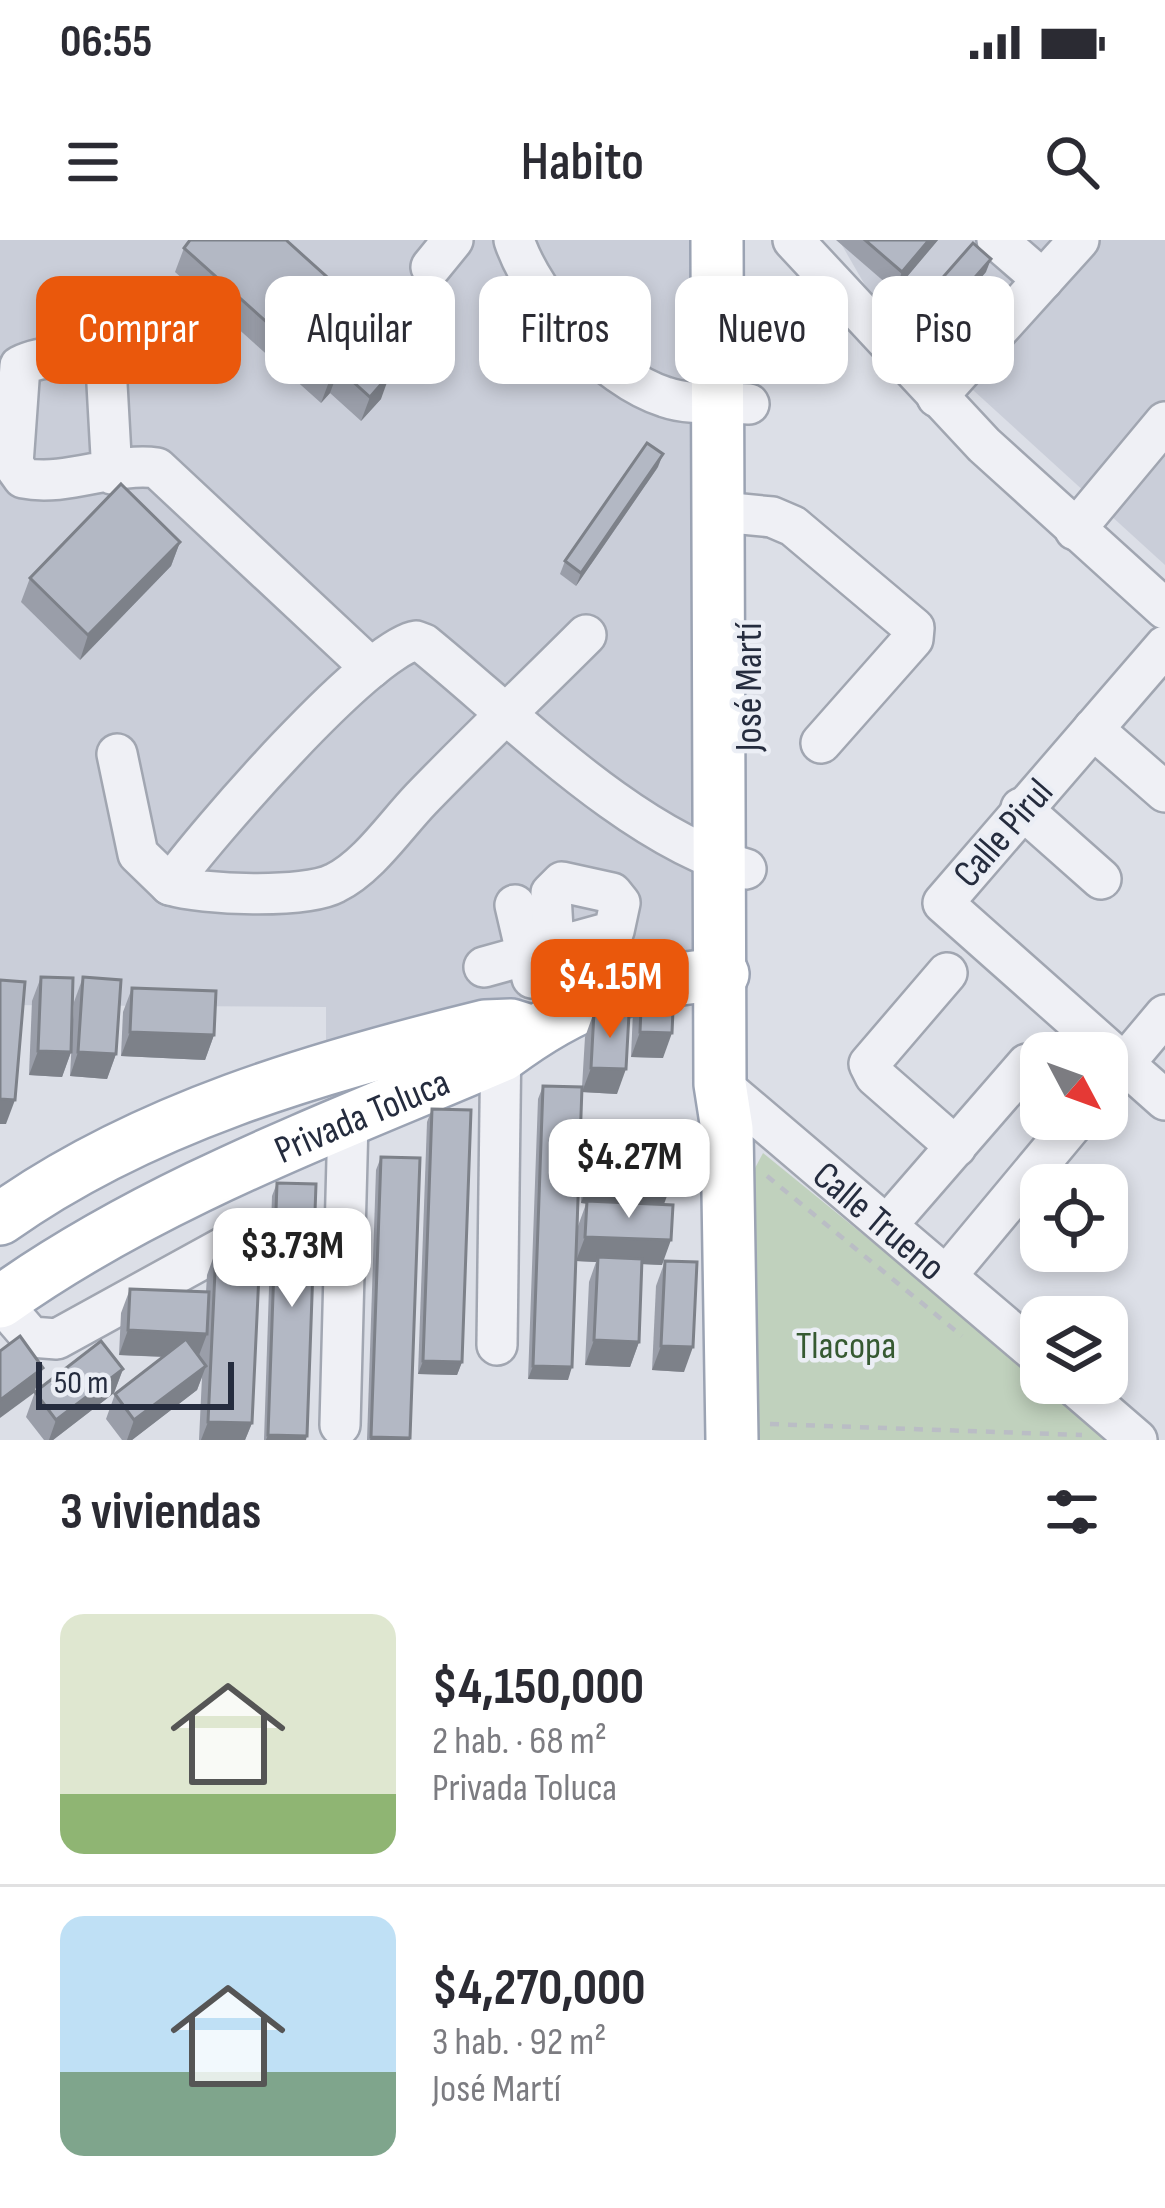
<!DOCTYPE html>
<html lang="es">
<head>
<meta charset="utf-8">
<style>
  body { margin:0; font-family:"Sofia Sans Condensed",sans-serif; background:#f2f2f3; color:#2b2b33; height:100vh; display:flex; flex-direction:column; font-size:45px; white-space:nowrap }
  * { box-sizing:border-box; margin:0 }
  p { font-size:39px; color:#7c7c81 }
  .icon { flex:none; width:66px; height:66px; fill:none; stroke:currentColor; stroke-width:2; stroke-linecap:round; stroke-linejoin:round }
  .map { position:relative; height:1200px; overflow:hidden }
  .sheet { display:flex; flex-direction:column; background:#fff; flex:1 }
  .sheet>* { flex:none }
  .guide { position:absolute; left:36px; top:36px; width:1095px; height:108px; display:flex; gap:24px }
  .needle { width:78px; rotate:131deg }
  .buttons { position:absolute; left:1020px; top:792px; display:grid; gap:24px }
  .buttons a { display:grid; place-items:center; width:108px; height:108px; border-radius:24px; background:#fff; box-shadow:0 6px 18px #0003; font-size:60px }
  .scale { position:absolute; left:36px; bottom:30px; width:198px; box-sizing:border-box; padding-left:12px; border:6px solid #252c3e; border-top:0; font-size:33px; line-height:42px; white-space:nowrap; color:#252c3e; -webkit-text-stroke:9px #ebeef5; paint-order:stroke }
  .price { position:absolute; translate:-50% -102px; padding:0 27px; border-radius:24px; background:#fff; color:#222; font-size:39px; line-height:78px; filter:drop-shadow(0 3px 6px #0008) }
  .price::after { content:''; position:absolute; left:50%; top:72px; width:36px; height:27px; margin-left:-18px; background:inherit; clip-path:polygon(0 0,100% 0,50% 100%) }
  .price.current { background:#ea580c; color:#fff }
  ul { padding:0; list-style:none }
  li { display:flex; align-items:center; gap:36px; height:300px; padding:0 60px }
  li+li { border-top:3px solid #e1e1e2 }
  li span { display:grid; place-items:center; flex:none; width:336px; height:240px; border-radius:24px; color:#555 }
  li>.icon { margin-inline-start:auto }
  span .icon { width:144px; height:144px; fill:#fffc; stroke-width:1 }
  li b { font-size:51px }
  h2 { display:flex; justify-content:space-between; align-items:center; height:144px; padding:0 60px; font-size:51px }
  .tag { padding:0 42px; border-radius:24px; background:#fff; box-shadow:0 6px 18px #0003; font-size:42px; line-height:108px }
  .tag.current { background:#ea580c; color:#fff }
  .status { display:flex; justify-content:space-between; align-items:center; height:84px; padding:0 60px; background:#fff; direction:ltr }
  .status svg { height:33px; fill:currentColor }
  header { display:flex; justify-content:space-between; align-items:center; height:156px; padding:0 60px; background:#fff; font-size:54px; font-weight:600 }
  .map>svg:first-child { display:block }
</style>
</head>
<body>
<div class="status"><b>06:55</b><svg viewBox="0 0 49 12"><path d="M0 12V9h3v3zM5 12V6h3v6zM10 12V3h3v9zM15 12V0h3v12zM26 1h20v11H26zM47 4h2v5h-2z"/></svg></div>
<header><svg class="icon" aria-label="menu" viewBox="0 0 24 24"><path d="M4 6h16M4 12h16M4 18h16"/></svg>Habito<svg class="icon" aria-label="search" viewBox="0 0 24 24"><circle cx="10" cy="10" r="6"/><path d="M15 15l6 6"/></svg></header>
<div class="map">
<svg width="1165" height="1200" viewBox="0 0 1165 1200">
  <rect width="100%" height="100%" fill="#dcdfe7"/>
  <!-- built -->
  <g fill="#caced9">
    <polygon points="0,0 695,0 700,710 326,812 326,767 0,765"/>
    <polygon points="839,0 1165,0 1165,325 873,59"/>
  </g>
  <!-- green -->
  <polygon fill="#c0d1bd" points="763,913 1116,1200 751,1200 754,930"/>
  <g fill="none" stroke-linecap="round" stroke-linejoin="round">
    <defs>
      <g id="minor">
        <path d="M514,0c20,60 91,138 151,157 26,9 57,5 84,7"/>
        <polyline points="793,0 984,205 1165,369"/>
        <polyline points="997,0 1043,40"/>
        <polyline points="431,27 453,0"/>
        <polyline points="937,157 1079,0"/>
        <path d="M112,234l-6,-108c-20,-13 -65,-11 -86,0l-7,98 10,14c44,9 91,-16 134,-10l214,200"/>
        <polyline points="721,272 772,277 793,286 914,388 913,399 821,503"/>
        <polyline points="1075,290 1165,182"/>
        <path d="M586,395c-55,55 -111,108 -165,164 -25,26 -53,68 -86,84 -30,16 -133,12 -165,2 32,-46 199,-238 246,-244l8,3c92,75 209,195 322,225"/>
        <polyline points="1165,406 943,663 1165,860"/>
        <polyline points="1093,489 1165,552"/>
        <polyline points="117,514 138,614 170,645"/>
        <polyline points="1021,568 1101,639"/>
        <polyline points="515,665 532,738"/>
        <path d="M484,727l130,-36 6,-28 -8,-10 -50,-11 -11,11c2,42 4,80 15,119"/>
        <polyline points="947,733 869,824 875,836 956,907"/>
        <path id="s1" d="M720,844l321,273"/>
        <polyline points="1107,844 1165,775"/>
        <polyline points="625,902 727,907"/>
        <polyline points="888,984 1027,824"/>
        <polyline points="947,1035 1077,879"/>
        <polyline points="0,1061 31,1097 57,1099 226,1006"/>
        <polyline points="497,1105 501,793"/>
        <polyline points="1071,1143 1137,1200"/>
        <polyline points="340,1185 348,881"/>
      </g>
      <g id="major">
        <polyline points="717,0 720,844 727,889 732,1200"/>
        <path d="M0,979c142,-101 318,-152 485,-193l26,-1 19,6"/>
        <path id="s2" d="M0,1062c153,-109 331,-173 503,-247 73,-55 129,-73 220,-81"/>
      </g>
    </defs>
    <!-- minor casing -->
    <use href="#minor" stroke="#a1a6b1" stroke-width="44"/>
    <!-- major casing -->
    <use href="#major" stroke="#9ba3b3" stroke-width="56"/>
    <!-- path -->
    <g stroke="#babdc5" stroke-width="4.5" stroke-dasharray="9 9" stroke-linecap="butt">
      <polyline points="767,936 962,1096"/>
      <polyline points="1022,1145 1046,1165"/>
      <polyline points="770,1184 1082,1195"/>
    </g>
    <!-- minor -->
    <use href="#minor" stroke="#eff0f5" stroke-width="39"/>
    <!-- major -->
    <use href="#major" stroke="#fff" stroke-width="51"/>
  </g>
  <!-- wall -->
  <g fill="#9a9ea9">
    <polygon points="836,0 938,0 895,51"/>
    <polygon points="184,8 357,64 348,89 344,93 381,159 361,181 330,153 321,163 175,32"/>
    <polygon points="986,32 922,105 904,89 909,76"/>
    <polygon points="658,227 576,346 560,334 565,321"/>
    <polygon points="180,302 171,326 80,420 21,362 30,338"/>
    <polygon points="41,737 71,812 62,837 29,835 32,761"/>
    <polygon points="83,737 116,814 107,839 70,836 74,762"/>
    <polygon points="642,747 663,818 631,817 633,771"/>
    <polygon points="132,748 214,795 205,820 121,816 123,772"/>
    <polygon points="594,772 617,854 582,852 578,986 586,964 581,963 583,924 592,899 664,964 662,1025 642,1024 639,1102 630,1127 585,1125 589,1042 596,1022 576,1021 568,1140 528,1139 538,859 543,846 582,847 585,797"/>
    <polygon points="432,869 462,1122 457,1135 418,1134 427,882"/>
    <polygon points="381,917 420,918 410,1200 367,1200 376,930"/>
    <polygon points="277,943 306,1200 264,1200 272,956"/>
    <polygon points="216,1010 252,1183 245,1200 199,1200 202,1137 197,1150 132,1200 122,1200 106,1179 115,1154 163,1117 119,1115 121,1073 130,1049 206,1052 207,1035"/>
    <polygon points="665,1021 684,1132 652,1130 656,1046"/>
    <polygon points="123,1129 114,1153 53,1200 44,1200 26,1177 35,1152"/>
  </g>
  <!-- shaded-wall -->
  <g fill="#7d8189">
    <polygon points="929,0 938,0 895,51 902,32"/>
    <polygon points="991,19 986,32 922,105 927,92"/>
    <polygon points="357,64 348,89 328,111 337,87"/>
    <polygon points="339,129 330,153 321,163 330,139"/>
    <polygon points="390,134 381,159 361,181 370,157"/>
    <polygon points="663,214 658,227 576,346 581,333"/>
    <polygon points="180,302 171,326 80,420 88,395"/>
    <polygon points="130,792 214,795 205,820 121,816"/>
    <polygon points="640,792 672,793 663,818 631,817"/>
    <polygon points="38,811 71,812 62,837 29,835"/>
    <polygon points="78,812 116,814 107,839 70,836"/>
    <polygon points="591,828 626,829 617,854 582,852"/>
    <polygon points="0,859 15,860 6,884 0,884"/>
    <polygon points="590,939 672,942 663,967 581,963"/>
    <polygon points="585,997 671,1000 662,1025 598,1022 598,1017 596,1022 576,1021"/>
    <polygon points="128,1090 207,1094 198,1118 119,1115"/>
    <polygon points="594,1100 639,1102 630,1127 585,1125"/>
    <polygon points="661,1106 693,1107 684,1132 652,1130"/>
    <polygon points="423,1121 462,1122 457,1135 418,1134"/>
    <polygon points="206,1126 197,1150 132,1200 127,1200 134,1180"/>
    <polygon points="533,1126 572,1127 568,1140 528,1139"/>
    <polygon points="43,1128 34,1153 0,1178 0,1160"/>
    <polygon points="123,1129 114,1153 53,1200 49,1200 56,1180"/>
    <polygon points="208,1182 252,1183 245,1200 201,1200"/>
    <polygon points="268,1195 307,1196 306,1200 266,1200"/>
    <polygon points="371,1197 410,1198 410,1200 370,1200"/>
  </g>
  <!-- building -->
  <g fill="#b3b8c4" stroke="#7d8189" stroke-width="3">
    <polygon points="190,0 286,0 357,64 337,87 390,134 370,157 339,129 330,139 184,8"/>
    <polygon points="865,0 929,0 902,32"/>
    <polygon points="973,3 991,19 927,92 909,76"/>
    <polygon points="647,203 663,214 581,333 565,321"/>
    <polygon points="121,244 180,302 88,395 30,338"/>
    <polygon points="41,737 73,738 71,812 38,811"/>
    <polygon points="83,737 121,740 116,814 78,812"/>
    <polygon points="0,740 25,742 15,860 0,859"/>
    <polygon points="642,747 674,748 672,793 640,792"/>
    <polygon points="132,748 216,751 214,795 130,792"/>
    <polygon points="594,772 629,774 626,829 591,828"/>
    <polygon points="543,846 582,847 572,1127 533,1126"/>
    <polygon points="432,869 471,870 462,1122 423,1121"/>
    <polygon points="592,899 674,903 672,942 590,939"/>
    <polygon points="381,917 420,918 410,1198 371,1197"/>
    <polygon points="277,943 316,944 307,1196 268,1195"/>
    <polygon points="587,961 673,965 671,1000 585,997"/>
    <polygon points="216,1010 260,1012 252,1183 208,1182"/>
    <polygon points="598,1017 642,1019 639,1102 594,1100"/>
    <polygon points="665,1021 697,1022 693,1107 661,1106"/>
    <polygon points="130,1049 209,1052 207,1094 128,1090"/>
    <polygon points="20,1096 43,1128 0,1160 0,1111"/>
    <polygon points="186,1099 206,1126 134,1180 115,1154"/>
    <polygon points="101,1101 123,1129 56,1180 35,1152"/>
  </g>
  <g text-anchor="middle" stroke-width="9" stroke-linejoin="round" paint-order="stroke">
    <!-- street labels -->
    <g font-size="39" fill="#252c3e" stroke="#ebeef5">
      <text transform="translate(747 447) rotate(-90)" y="14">José Martí</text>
      <text transform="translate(1002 592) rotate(-49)" y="14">Calle Pirul</text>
      <text dy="14" stroke="none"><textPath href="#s2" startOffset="408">Privada Toluca</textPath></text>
      <text dy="14" stroke="none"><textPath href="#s1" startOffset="210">Calle Trueno</textPath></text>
    </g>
    <!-- park labels -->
    <g font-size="39" fill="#365a32" stroke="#ebeef5">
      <text x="846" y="1118">Tlacopa</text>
    </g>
  </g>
</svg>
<div class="buttons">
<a><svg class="needle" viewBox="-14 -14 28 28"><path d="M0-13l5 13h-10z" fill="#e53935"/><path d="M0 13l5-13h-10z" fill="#7c7c81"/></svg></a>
<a><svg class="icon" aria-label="locate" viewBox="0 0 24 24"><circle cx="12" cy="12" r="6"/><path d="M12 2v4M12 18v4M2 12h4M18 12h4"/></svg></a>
<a><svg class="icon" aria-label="layers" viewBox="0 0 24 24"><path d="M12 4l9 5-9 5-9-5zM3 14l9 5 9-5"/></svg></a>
</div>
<div class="scale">50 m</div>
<b class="price current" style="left:610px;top:801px">$4.15M</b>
<b class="price" style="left:629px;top:981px">$4.27M</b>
<b class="price" style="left:292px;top:1070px">$3.73M</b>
<div class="guide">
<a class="tag current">Comprar</a>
<a class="tag">Alquilar</a>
<a class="tag">Filtros</a>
<a class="tag">Nuevo</a>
<a class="tag">Piso</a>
</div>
</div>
<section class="sheet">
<h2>3 viviendas<svg class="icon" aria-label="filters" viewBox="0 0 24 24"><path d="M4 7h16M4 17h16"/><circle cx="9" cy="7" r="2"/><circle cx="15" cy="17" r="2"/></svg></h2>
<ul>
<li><span style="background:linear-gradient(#dfe7d0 75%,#8fb573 0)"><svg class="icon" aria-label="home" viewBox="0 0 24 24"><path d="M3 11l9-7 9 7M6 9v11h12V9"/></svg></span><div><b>$4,150,000</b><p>2 hab. · 68 m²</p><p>Privada Toluca</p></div></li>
<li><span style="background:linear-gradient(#bfe0f5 65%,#7fa58c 0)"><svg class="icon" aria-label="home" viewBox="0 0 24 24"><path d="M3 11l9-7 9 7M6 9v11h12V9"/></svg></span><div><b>$4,270,000</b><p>3 hab. · 92 m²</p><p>José Martí</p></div></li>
</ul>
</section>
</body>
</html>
